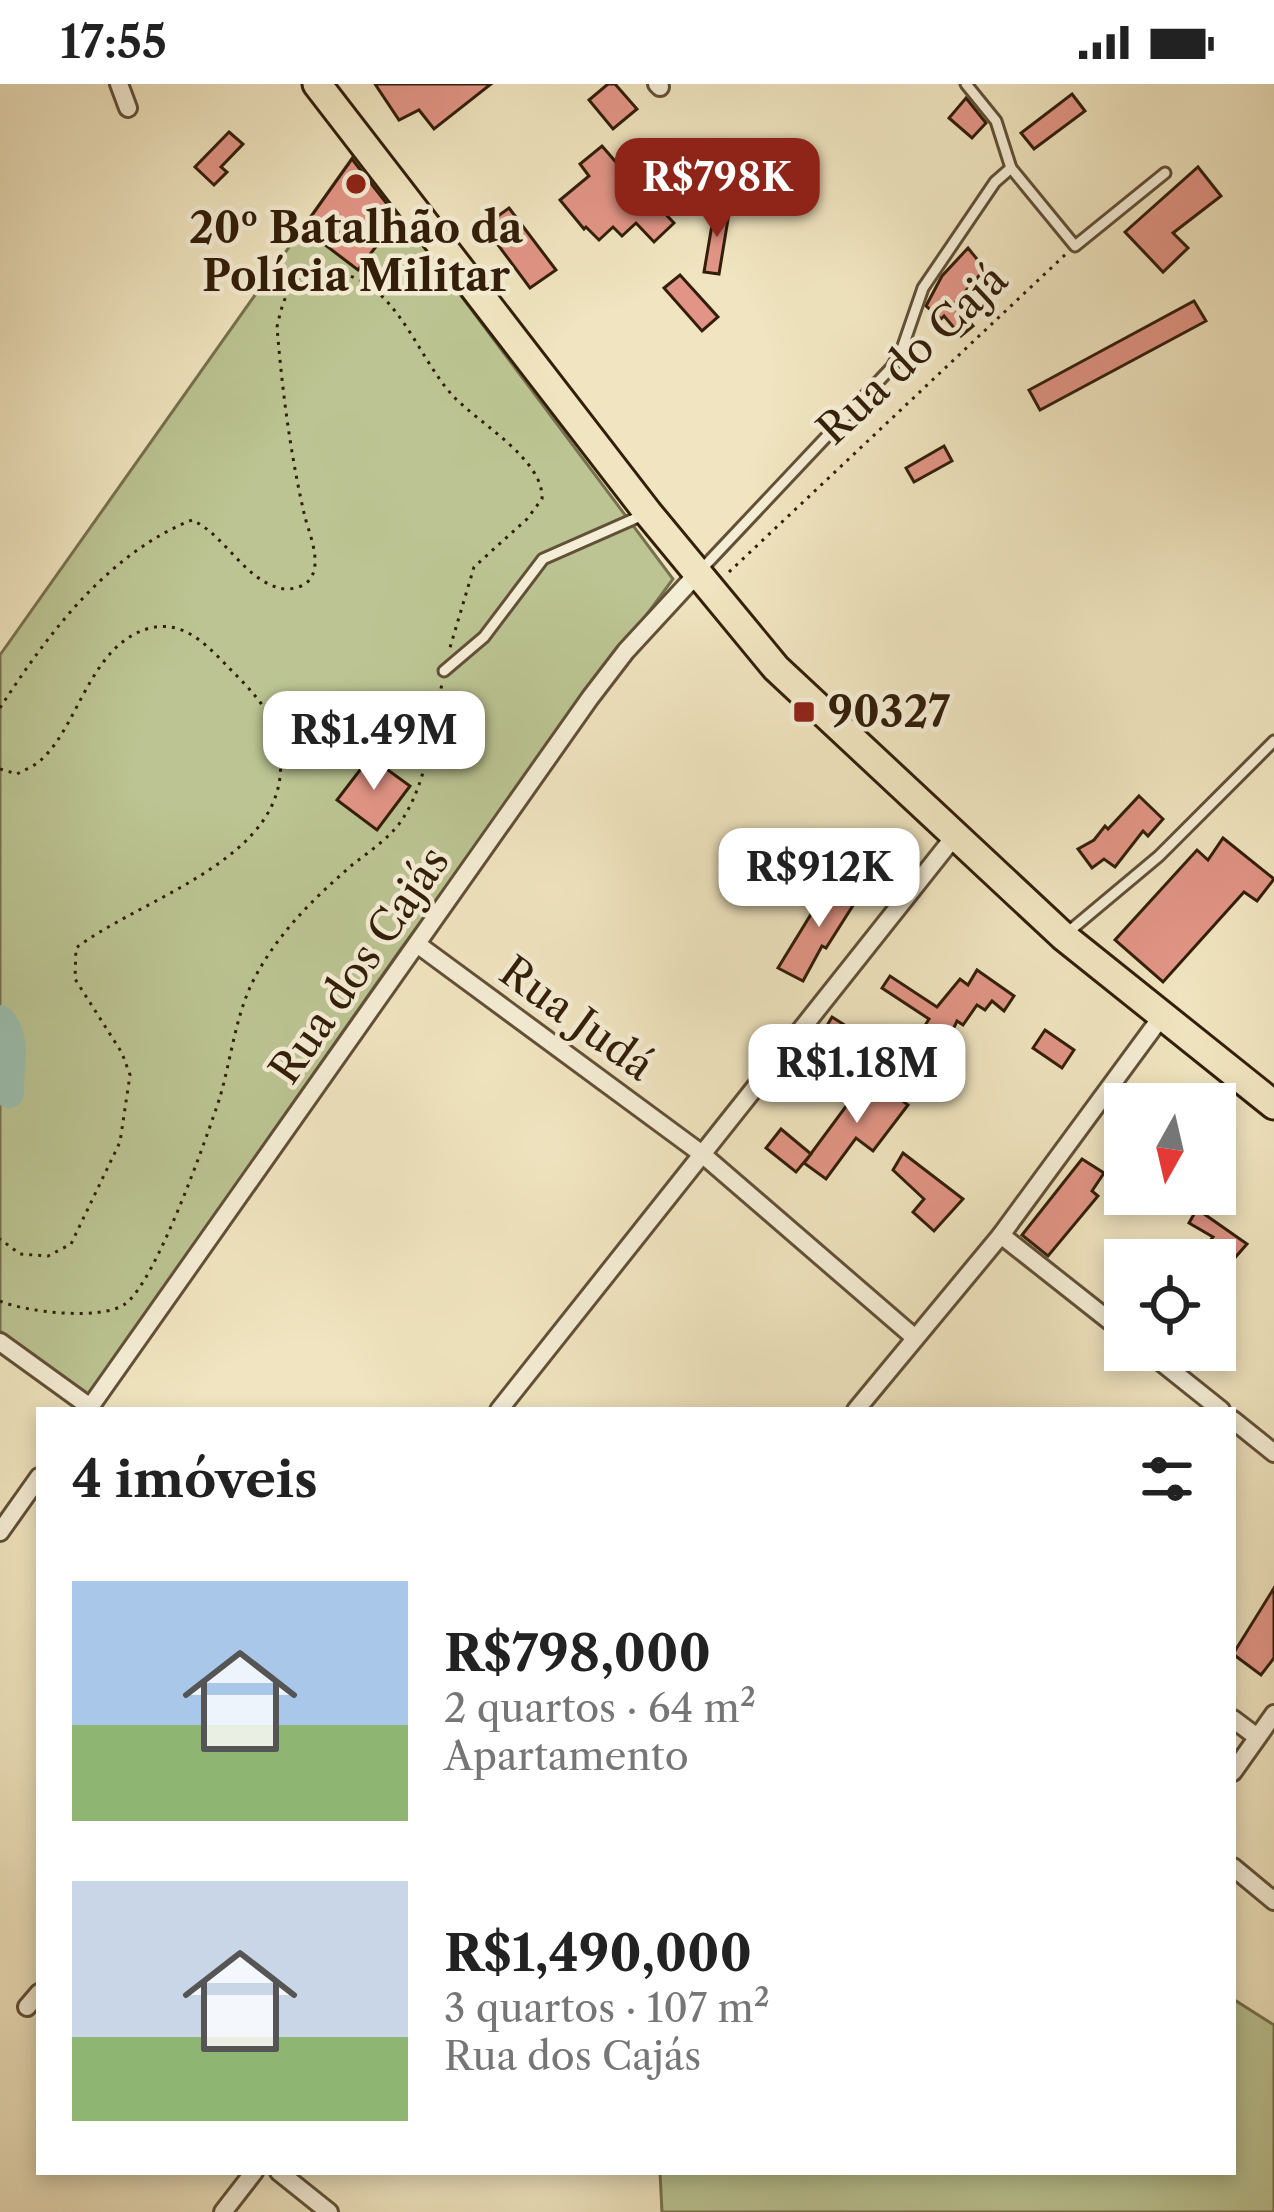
<!DOCTYPE html>
<html lang="pt">
<head>
<meta charset="utf-8">
<style>
  body { margin:0; font-family:"Libre Caslon Text",serif; background:#f2f2f2; color:#222; height:100vh; display:flex; flex-direction:column; font-size:45px; white-space:nowrap }
  * { box-sizing:border-box; margin:0 }
  p { font-size:39px; color:#767676 }
  .icon { flex:none; width:66px; height:66px; fill:none; stroke:currentColor; stroke-width:2; stroke-linecap:round; stroke-linejoin:round }
  .map { position:relative; flex:1; overflow:hidden }
  .drawer { position:absolute; left:36px; top:1323px; width:1200px; height:768px; display:flex; flex-direction:column; background:#fff; border-radius:0px; box-shadow:0 6px 18px #0003 }
  .drawer>* { flex:none }
  .needle { width:78px; rotate:188deg }
  .controls { position:absolute; left:1104px; top:999px; display:grid; gap:24px }
  .controls a { display:grid; place-items:center; width:132px; height:132px; border-radius:0px; background:#fff; box-shadow:0 6px 18px #0003; font-size:60px }
  .price { position:absolute; translate:-50% -102px; padding:0 27px; border-radius:24px; background:#fff; color:#222; font-size:39px; line-height:78px; filter:drop-shadow(0 3px 6px #0008) }
  .price::after { content:''; position:absolute; left:50%; top:72px; width:36px; height:27px; margin-left:-18px; background:inherit; clip-path:polygon(0 0,100% 0,50% 100%) }
  .price.selected { background:#8f2418; color:#fff }
  ul { padding:0; list-style:none }
  li { display:flex; align-items:center; gap:36px; height:300px; padding:0 36px }
  li span { display:grid; place-items:center; flex:none; width:336px; height:240px; border-radius:0px; color:#555 }
  li>.icon { margin-inline-start:auto }
  span .icon { width:144px; height:144px; fill:#fffc; stroke-width:1 }
  li b { font-size:51px }
  h2 { display:flex; justify-content:space-between; align-items:center; height:144px; padding:0 36px; font-size:51px }
  .status { display:flex; justify-content:space-between; align-items:center; height:84px; padding:0 60px; background:#fff; direction:ltr }
  .status svg { height:33px; fill:currentColor }
  .map>svg:first-child { display:block }
</style>
</head>
<body>
<div class="status"><b>17:55</b><svg viewBox="0 0 49 12"><path d="M0 12V9h3v3zM5 12V6h3v6zM10 12V3h3v9zM15 12V0h3v12zM26 1h20v11H26zM47 4h2v5h-2z"/></svg></div>
<div class="map">
<svg width="1274" height="2128" viewBox="0 0 1274 2128">
  <rect width="100%" height="100%" fill="#f0e5c0"/>
  <filter id="stains"><feTurbulence type="fractalNoise" baseFrequency=".00167" numOctaves="4"/><feColorMatrix values="0 0 0 0 .2 0 0 0 0 .09 0 0 0 0 .02 0 0 0 .5 -.17"/></filter>
  <radialGradient id="worn" r=".72"><stop offset=".6" stop-color="#630" stop-opacity="0"/><stop offset="1" stop-color="#630" stop-opacity=".3"/></radialGradient>
  <!-- green -->
  <g fill="#bbc492" stroke="#76714e" stroke-width="3">
    <polygon points="355,70 673,495 400,866 89,1311 0,1247 0,571"/>
    <polygon points="1233,1915 1274,1941 1274,2128 662,2128 660,2088 1233,2088"/>
  </g>
  <g fill="none" stroke-linecap="round" stroke-linejoin="round">
    <!-- river -->
    <path stroke="#9bbfaf" stroke-width="30" d="M0,936c18,20 8,48 9,73"/>
  </g>
  <!-- building -->
  <g fill="#e29586" stroke="#321e09" stroke-width="3">
    <polygon points="375,0 491,0 434,45 419,26 399,36"/>
    <polygon points="608,0 615,0 637,25 613,45 589,16"/>
    <polygon points="1072,10 1085,27 1034,65 1021,49"/>
    <polygon points="966,14 986,39 972,54 949,34"/>
    <polygon points="229,48 243,60 221,83 227,88 214,101 195,83"/>
    <polygon points="602,62 621,84 617,88 643,119 649,113 674,139 654,158 636,139 622,152 613,143 599,156 586,143 584,145 560,116 589,92 580,80"/>
    <polygon points="352,75 398,134 358,186 303,144"/>
    <polygon points="1198,83 1221,112 1173,149 1188,164 1163,188 1125,148"/>
    <polygon points="715,123 730,123 719,190 704,188"/>
    <polygon points="509,124 556,186 530,204 484,142"/>
    <polygon points="968,164 985,185 954,220 973,242 961,252 944,232 941,235 926,222 942,192"/>
    <polygon points="680,191 718,233 702,247 664,204"/>
    <polygon points="1194,217 1206,237 1040,326 1029,306"/>
    <polygon points="944,362 952,377 914,398 906,384"/>
    <polygon points="370,673 410,702 377,746 337,716"/>
    <polygon points="1139,712 1163,735 1148,752 1143,747 1115,783 1104,775 1092,784 1078,765 1094,756 1105,742 1108,745"/>
    <polygon points="1223,754 1274,795 1257,817 1244,808 1163,898 1115,856 1197,766 1208,776"/>
    <polygon points="832,796 859,812 826,864 822,862 803,897 778,884"/>
    <polygon points="977,886 1014,912 1004,927 992,917 985,926 977,921 963,941 957,937 941,971 923,996 901,980 929,935 882,904 890,892 937,923 960,895 968,901"/>
    <polygon points="832,933 873,959 862,978 821,952"/>
    <polygon points="1045,946 1074,966 1062,984 1033,964"/>
    <polygon points="874,995 908,1021 873,1067 856,1054 826,1095 804,1079 858,1006 862,1009"/>
    <polygon points="781,1045 811,1070 796,1088 766,1064"/>
    <polygon points="903,1069 963,1115 934,1147 913,1128 924,1115 893,1086"/>
    <polygon points="1082,1075 1104,1089 1092,1107 1098,1112 1048,1172 1022,1151"/>
    <polygon points="1197,1125 1247,1160 1232,1177 1210,1157 1213,1153 1189,1139"/>
    <polygon points="1274,1504 1274,1574 1261,1591 1233,1570"/>
  </g>
  <g fill="none" stroke-linecap="round" stroke-linejoin="round">
    <defs>
      <g id="service">
        <polyline points="966,0 996,37 1011,84 1075,162 1165,89"/>
        <polyline points="699,488 892,283 902,265 923,204 995,98 1011,84"/>
        <polyline points="444,587 484,553 543,475 643,431"/>
        <polyline points="1067,849 1159,772 1274,657"/>
      </g>
      <g id="minor">
        <polyline points="119,0 128,24"/>
        <polyline points="657,0 660,3"/>
        <polyline points="417,860 702,1070 914,1253"/>
        <polyline points="1001,1151 1125,1249"/>
        <polyline points="0,1258 90,1323"/>
        <polyline points="1146,1266 1221,1326"/>
        <polyline points="88,1326 590,614 626,567 697,490"/>
        <polyline points="499,1326 954,753"/>
        <polyline points="856,1326 1001,1151 1162,932"/>
        <polyline points="1233,1336 1274,1369"/>
        <polyline points="0,1448 39,1393"/>
        <polyline points="1233,1635 1257,1653"/>
        <polyline points="1233,1688 1274,1630"/>
        <polyline points="1233,1783 1274,1817"/>
        <polyline points="27,1923 39,1909"/>
        <polyline points="279,2088 329,2128"/>
        <polyline points="223,2128 254,2088"/>
      </g>
      <polyline id="primary" points="317,0 648,429 776,584 1063,852 1274,1021"/>
    </defs>
    <!-- service casing -->
    <use href="#service" stroke="#625037" stroke-width="15"/>
    <!-- minor casing -->
    <use href="#minor" stroke="#625037" stroke-width="22"/>
    <!-- primary casing -->
    <use href="#primary" stroke="#321e09" stroke-width="33"/>
    <!-- path -->
    <g stroke="#321e09" stroke-width="3" stroke-dasharray="3 6" stroke-linecap="butt">
      <polyline points="729,488 1067,169"/>
      <path d="M0,624c47,-73 108,-155 192,-188 33,15 51,58 87,68 11,3 28,-1 33,-12 9,-18 -4,-45 -8,-63 -14,-61 -22,-125 -27,-186 5,-23 12,-53 40,-55 77,-5 95,80 137,125 26,27 90,63 88,102l-15,20 -53,48 -25,84"/>
      <path d="M0,685l17,5c7,-4 18,-8 24,-14 38,-34 49,-116 109,-132 37,-9 61,22 84,45 32,32 51,57 46,104 -10,87 -141,123 -204,171l-1,31 47,74 8,22 -10,67 -49,102 -23,12 -28,-2 -20,-15"/>
      <path d="M0,1217c25,11 102,20 125,3 31,-22 82,-167 95,-207 11,-38 15,-78 32,-114 24,-48 60,-83 100,-118 18,-14 42,-30 53,-50 23,-38 27,-88 37,-131"/>
    </g>
    <!-- service -->
    <use href="#service" stroke="#f5eed6" stroke-width="9"/>
    <!-- minor -->
    <use href="#minor" stroke="#f5eed6" stroke-width="16"/>
    <!-- primary -->
    <use href="#primary" stroke="#f0e5c0" stroke-width="27"/>
  </g>
  <!-- markers -->
  <g fill="#8f2418" stroke="#f5eed6" stroke-width="4.5">
    <circle cx="356" cy="100" r="12"/>
    <rect x="792" y="616" width="24" height="24" rx="6"/>
  </g>
  <g text-anchor="middle" stroke-width="9" stroke-linejoin="round" paint-order="stroke">
    <!-- poi labels -->
    <g font-size="42" font-weight="bold" fill="#321e09" stroke="#f5eed6">
      <text x="356" y="159">20º Batalhão da<tspan x="356" dy="48">Polícia Militar</tspan></text>
      <text x="828" y="643" text-anchor="start">90327</text>
    </g>
    <!-- street labels -->
    <g font-size="42" fill="#321e09" stroke="#f5eed6">
      <text transform="translate(912 270) rotate(-43)" y="15">Rua do Cajá</text>
      <text transform="translate(359 881) rotate(-55)" y="15">Rua dos Cajás</text>
      <text transform="translate(577 934) rotate(36)" y="15">Rua Judá</text>
    </g>
  </g>
  <rect width="100%" height="100%" filter="url(#stains)"/>
  <rect width="100%" height="100%" fill="url(#worn)"/>
</svg>
<div class="controls">
<a><svg class="needle" viewBox="-14 -14 28 28"><path d="M0-13l5 13h-10z" fill="#e53935"/><path d="M0 13l5-13h-10z" fill="#767676"/></svg></a>
<a><svg class="icon" aria-label="locate" viewBox="0 0 24 24"><circle cx="12" cy="12" r="6"/><path d="M12 2v4M12 18v4M2 12h4M18 12h4"/></svg></a>
</div>
<b class="price selected" style="left:717px;top:156px">R$798K</b>
<b class="price" style="left:374px;top:709px">R$1.49M</b>
<b class="price" style="left:819px;top:846px">R$912K</b>
<b class="price" style="left:857px;top:1042px">R$1.18M</b>
<section class="drawer">
<h2>4 imóveis<svg class="icon" aria-label="filters" viewBox="0 0 24 24"><path d="M4 7h16M4 17h16"/><circle cx="9" cy="7" r="2"/><circle cx="15" cy="17" r="2"/></svg></h2>
<ul>
<li><span style="background:linear-gradient(#a9c7e8 60%,#8fb573 0)"><svg class="icon" aria-label="home" viewBox="0 0 24 24"><path d="M3 11l9-7 9 7M6 9v11h12V9"/></svg></span><div><b>R$798,000</b><p>2 quartos · 64 m²</p><p>Apartamento</p></div></li>
<li><span style="background:linear-gradient(#c9d6e8 65%,#8fb573 0)"><svg class="icon" aria-label="home" viewBox="0 0 24 24"><path d="M3 11l9-7 9 7M6 9v11h12V9"/></svg></span><div><b>R$1,490,000</b><p>3 quartos · 107 m²</p><p>Rua dos Cajás</p></div></li>
</ul>
</section>
</div>
</body>
</html>
